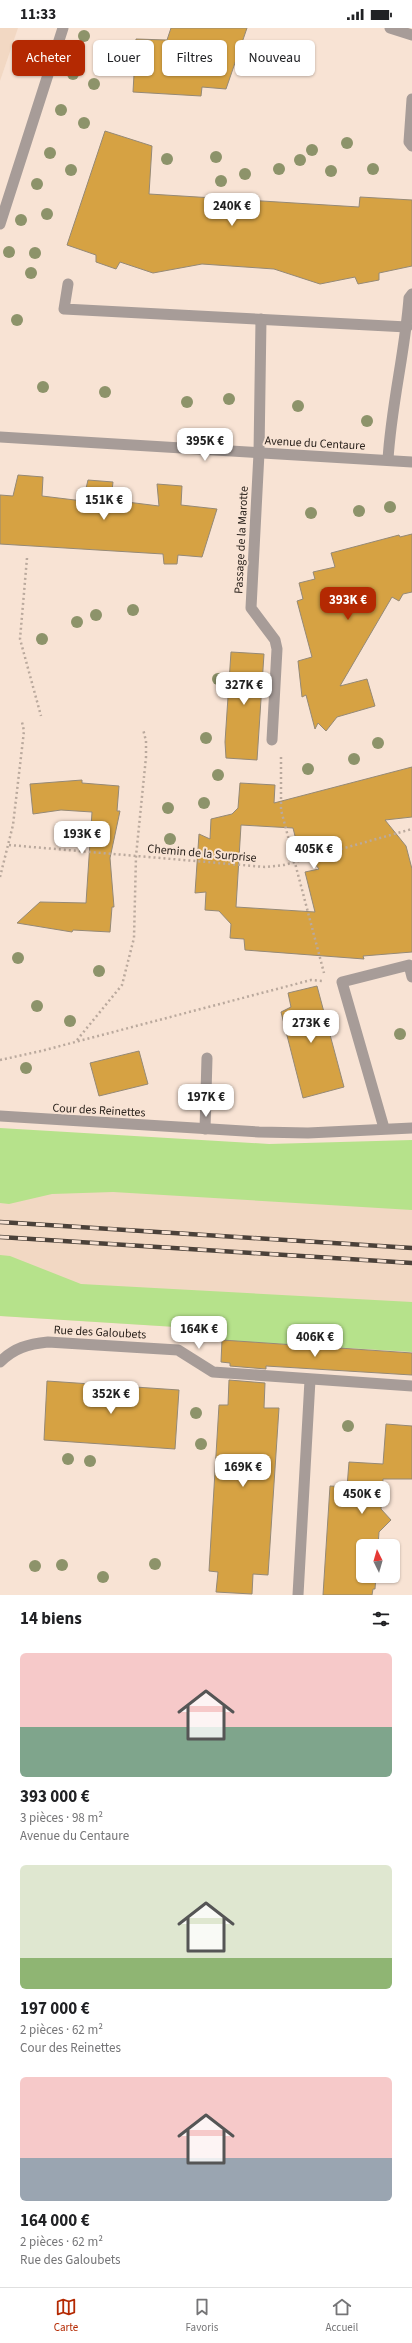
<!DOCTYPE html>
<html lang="fr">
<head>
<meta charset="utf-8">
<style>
  body { margin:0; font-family:"Source Sans 3",sans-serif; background:#f2f2f2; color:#202124; height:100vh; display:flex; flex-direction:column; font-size:15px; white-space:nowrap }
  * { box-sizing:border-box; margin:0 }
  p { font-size:13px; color:#757577 }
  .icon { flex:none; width:22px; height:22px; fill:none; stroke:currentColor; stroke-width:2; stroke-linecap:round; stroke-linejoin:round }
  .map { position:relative; height:1567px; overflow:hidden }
  .panel { display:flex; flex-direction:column; background:#fff; flex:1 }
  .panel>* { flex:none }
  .top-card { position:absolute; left:12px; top:12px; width:388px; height:36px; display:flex; gap:8px }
  .needle { width:26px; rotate:355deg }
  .buttons { position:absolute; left:356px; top:1511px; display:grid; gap:8px }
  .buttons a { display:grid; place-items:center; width:44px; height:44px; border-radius:6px; background:#fff; box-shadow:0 1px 3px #0004; font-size:20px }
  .price { position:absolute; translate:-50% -34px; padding:0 9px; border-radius:8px; background:#fff; color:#222; font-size:13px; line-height:26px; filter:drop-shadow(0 1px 2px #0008) }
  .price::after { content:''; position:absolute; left:50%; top:24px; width:12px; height:9px; margin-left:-6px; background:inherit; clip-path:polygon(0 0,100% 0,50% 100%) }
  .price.selected { background:#b42902; color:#fff }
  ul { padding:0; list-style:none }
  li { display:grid; align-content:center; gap:8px; height:212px; padding:0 20px }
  li span { display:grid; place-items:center; height:124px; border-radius:6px; color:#555 }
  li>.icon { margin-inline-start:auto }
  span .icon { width:72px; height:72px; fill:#fffc; stroke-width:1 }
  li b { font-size:17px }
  h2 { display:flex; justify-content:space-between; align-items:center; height:48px; padding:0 20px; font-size:17px }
  .pill { padding:0 14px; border-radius:6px; background:#fff; box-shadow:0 1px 3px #0004; font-size:14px; line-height:36px }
  .pill.selected { background:#b42902; color:#fff }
  .status { display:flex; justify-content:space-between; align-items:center; height:28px; padding:0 20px; background:#fff; direction:ltr }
  .status svg { height:11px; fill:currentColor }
  .menu { display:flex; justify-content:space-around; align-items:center; height:56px; border-top:1px solid #e0e0e0; background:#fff; font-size:11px; color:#757577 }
  .menu a { display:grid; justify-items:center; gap:2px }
  .menu .selected { color:#b42902 }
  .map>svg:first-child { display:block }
</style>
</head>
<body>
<div class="status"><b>11:33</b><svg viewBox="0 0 49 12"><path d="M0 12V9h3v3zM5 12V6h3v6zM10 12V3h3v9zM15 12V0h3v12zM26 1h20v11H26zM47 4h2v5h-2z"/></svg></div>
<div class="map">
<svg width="412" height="1567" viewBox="0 0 412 1567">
  <rect width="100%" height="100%" fill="#f8e3d4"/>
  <!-- built -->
  <g fill="#f2d8c3">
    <polygon points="0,0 18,0 0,53"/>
    <polygon points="0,1113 412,1142 412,1324 220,1312 208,1301 0,1288"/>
  </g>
  <!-- green -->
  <g fill="#b6e28b">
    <polygon points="0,1100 269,1116 412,1112 412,1182 113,1164 52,1166 9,1176 0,1175"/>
    <polygon points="0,1227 10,1228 81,1256 412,1274 412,1324 220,1312 208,1301 0,1288"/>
  </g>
  <!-- building -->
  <g fill="#d6a243" stroke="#958976" fill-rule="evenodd">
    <polygon points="171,0 247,0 226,61 202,59 201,68 133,64 136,11 167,12"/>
    <polygon points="105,103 152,118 149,166 359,179 360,169 412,172 412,238 379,245 379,252 358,256 355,249 320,256 274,241 202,236 153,245 120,234 116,241 96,234 96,227 67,217"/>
    <polygon points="18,447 43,449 42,468 83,473 88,452 113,454 111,472 159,478 157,456 182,458 181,477 217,481 202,529 178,527 177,536 164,536 163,526 0,516 0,467 13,468"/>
    <polygon points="412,506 412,564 403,566 399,573 392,569 340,658 367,651 375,678 337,689 326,703 318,695 315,701 306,667 302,669 298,633 312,629 297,573 303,571 299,555 315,551 313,544 335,539 331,525 399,507 400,509"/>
    <polygon points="231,624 264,626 257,732 226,730 225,714"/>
    <path d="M412,739v50l-27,3 21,26 6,23v83l-49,4 1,3 -119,-9 -1,-11 -14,-1 1,-14 -12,-13 -14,-1 1,-18 -11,1 4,-59 11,5 1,-20 21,-5 6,-6 2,-25 35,2 -1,18zM241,797l52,3 3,12 23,29 -14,3 10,40 -79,-5z"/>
    <polygon points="82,752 82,755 119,758 117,783 120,783 110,830 114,879 112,879 110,904 73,902 72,904 17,895 40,874 86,875 92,784 61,782 33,786 30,756"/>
    <polygon points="317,958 344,1059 303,1070 281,984 291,979 288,965"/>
    <polygon points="139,1023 148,1056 99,1068 90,1035"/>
    <polygon points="222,1312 412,1325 412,1347 266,1338 266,1341 230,1338 230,1335 221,1334"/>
    <polygon points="229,1352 265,1355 264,1380 279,1380 268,1547 253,1546 252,1566 216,1564 218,1544 209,1543 219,1377 228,1377"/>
    <polygon points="47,1353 179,1362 175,1421 44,1412"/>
    <polygon points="386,1396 412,1398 412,1451 383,1451 381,1481 391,1492 379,1504 378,1518 363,1518 363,1548 376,1548 375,1561 373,1561 372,1567 323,1567 330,1458 347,1459 349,1434 383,1436"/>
  </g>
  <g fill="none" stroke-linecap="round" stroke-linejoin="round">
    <!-- path -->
    <g stroke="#baa99d" stroke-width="2.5" stroke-dasharray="2 3" stroke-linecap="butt">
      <polyline points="27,530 20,611 41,688"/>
      <polyline points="281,729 281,782 324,945"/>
      <polyline points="9,817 265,839 284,837 412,801"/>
      <polyline points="0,849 13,797 24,703 22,694"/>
      <polyline points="77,1012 122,957 134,910 136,828 146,729 146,713 143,701"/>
      <polyline points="0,1032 41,1023 311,952 323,953"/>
    </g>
    <!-- service -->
    <g stroke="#a79c98" stroke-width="11">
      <polyline points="390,0 412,7"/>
      <polyline points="412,71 409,114 412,118"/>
      <polyline points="68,256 64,281 407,299"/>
      <polyline points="261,291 259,425 251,580 275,612 277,621 272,712"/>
      <path d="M388,432c3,-54 17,-107 21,-162l3,-4"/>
    </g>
    <!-- minor -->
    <g stroke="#a79c98" stroke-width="11">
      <polyline points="0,409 412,434"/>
      <polyline points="0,1088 259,1104 308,1105 412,1100"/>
      <polyline points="384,1100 342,954 409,937 412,949"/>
      <polyline points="205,1101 207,1030"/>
      <path d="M0,1334c14,-14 28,-18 48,-20l130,8 35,22 199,14"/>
      <polyline points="298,1567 310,1352"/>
    </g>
    <!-- tertiary -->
    <polyline stroke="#a79c98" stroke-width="11" points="0,196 63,0"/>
    <defs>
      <g id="rail">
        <polyline points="0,1194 412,1220"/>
        <polyline points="0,1209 412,1235"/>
      </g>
    </defs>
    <!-- rail casing -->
    <use href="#rail" stroke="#4b4139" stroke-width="4.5"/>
    <!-- rail -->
    <use href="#rail" stroke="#f8e3d4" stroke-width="3" stroke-dasharray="9" stroke-linecap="butt"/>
  </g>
  <!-- trees -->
  <g fill="#8d936a">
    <circle cx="84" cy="8" r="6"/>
    <circle cx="103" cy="22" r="6"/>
    <circle cx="73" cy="46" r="6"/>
    <circle cx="94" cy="56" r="6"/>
    <circle cx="61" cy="82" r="6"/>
    <circle cx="84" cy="95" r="6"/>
    <circle cx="347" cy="115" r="6"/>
    <circle cx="312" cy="122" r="6"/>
    <circle cx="50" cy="125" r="6"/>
    <circle cx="216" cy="129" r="6"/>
    <circle cx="167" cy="131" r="6"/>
    <circle cx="300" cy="132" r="6"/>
    <circle cx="279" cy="141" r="6"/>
    <circle cx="373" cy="141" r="6"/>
    <circle cx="71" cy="142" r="6"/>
    <circle cx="331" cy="143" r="6"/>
    <circle cx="245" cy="146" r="6"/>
    <circle cx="221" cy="153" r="6"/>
    <circle cx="37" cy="156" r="6"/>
    <circle cx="47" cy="186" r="6"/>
    <circle cx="21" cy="192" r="6"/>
    <circle cx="9" cy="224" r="6"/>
    <circle cx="35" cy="225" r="6"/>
    <circle cx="31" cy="245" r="6"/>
    <circle cx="17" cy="292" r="6"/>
    <circle cx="43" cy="359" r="6"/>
    <circle cx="105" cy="364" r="6"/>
    <circle cx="229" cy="371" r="6"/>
    <circle cx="187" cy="374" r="6"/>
    <circle cx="298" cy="378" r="6"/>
    <circle cx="367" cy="393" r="6"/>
    <circle cx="390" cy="479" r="6"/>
    <circle cx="359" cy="483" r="6"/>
    <circle cx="311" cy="485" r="6"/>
    <circle cx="133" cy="582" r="6"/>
    <circle cx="96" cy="587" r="6"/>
    <circle cx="77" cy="594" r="6"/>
    <circle cx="42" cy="611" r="6"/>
    <circle cx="218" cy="651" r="6"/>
    <circle cx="206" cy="710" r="6"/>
    <circle cx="378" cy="715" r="6"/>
    <circle cx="354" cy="731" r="6"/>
    <circle cx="308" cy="741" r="6"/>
    <circle cx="218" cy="747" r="6"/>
    <circle cx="204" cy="775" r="6"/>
    <circle cx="168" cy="780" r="6"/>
    <circle cx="170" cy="811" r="6"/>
    <circle cx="18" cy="930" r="6"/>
    <circle cx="99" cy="943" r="6"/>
    <circle cx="37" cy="978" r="6"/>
    <circle cx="70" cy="993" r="6"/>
    <circle cx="400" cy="1006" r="6"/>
    <circle cx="26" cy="1040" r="6"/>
    <circle cx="196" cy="1385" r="6"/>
    <circle cx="348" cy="1398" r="6"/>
    <circle cx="201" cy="1416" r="6"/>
    <circle cx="68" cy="1431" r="6"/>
    <circle cx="90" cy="1433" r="6"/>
    <circle cx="155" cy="1536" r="6"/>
    <circle cx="62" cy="1537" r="6"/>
    <circle cx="35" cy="1538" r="6"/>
    <circle cx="103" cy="1549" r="6"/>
  </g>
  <g text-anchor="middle" stroke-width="4" stroke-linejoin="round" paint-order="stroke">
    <!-- street labels -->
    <g font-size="12" fill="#2b231d" stroke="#f8e3d4">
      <text transform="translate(315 415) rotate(3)" y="4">Avenue du Centaure</text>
      <text transform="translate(241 512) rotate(-87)" y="4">Passage de la Marotte</text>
      <text transform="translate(202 825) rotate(5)" y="4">Chemin de la Surprise</text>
      <text transform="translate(99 1082) rotate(3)" y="4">Cour des Reinettes</text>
      <text transform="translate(100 1304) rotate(3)" y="4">Rue des Galoubets</text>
    </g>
  </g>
</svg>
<div class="buttons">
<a><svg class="needle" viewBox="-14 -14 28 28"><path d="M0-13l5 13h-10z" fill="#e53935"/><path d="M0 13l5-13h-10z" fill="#757577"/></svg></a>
</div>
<b class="price" style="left:232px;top:199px">240K €</b>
<b class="price" style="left:205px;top:434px">395K €</b>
<b class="price" style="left:104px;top:493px">151K €</b>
<b class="price selected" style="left:348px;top:593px">393K €</b>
<b class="price" style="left:244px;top:678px">327K €</b>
<b class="price" style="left:82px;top:827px">193K €</b>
<b class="price" style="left:314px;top:842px">405K €</b>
<b class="price" style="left:311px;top:1016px">273K €</b>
<b class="price" style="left:206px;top:1090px">197K €</b>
<b class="price" style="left:199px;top:1322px">164K €</b>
<b class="price" style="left:315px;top:1330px">406K €</b>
<b class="price" style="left:111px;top:1387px">352K €</b>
<b class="price" style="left:243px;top:1460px">169K €</b>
<b class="price" style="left:362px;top:1487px">450K €</b>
<div class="top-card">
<a class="pill selected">Acheter</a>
<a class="pill">Louer</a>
<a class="pill">Filtres</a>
<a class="pill">Nouveau</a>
</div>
</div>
<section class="panel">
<h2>14 biens<svg class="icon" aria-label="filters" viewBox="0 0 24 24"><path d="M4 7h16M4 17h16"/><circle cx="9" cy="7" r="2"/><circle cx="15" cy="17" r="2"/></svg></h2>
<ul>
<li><span style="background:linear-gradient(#f6c9c9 60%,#7fa58c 0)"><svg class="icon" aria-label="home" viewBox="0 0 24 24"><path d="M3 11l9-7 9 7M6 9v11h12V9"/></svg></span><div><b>393 000 €</b><p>3 pièces · 98 m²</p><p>Avenue du Centaure</p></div></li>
<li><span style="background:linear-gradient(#dfe7d0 75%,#8fb573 0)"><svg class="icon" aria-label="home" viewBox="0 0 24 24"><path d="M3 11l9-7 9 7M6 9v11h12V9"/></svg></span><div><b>197 000 €</b><p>2 pièces · 62 m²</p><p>Cour des Reinettes</p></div></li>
<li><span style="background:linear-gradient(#f6c9c9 65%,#9aa5b1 0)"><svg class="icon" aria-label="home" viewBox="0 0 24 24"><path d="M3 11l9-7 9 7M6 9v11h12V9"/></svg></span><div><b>164 000 €</b><p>2 pièces · 62 m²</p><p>Rue des Galoubets</p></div></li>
</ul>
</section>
<nav class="menu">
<a class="selected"><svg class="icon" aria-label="map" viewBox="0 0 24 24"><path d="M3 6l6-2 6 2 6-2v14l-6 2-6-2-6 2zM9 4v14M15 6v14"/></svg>Carte</a>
<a><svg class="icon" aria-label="saved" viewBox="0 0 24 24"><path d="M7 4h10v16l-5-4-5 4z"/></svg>Favoris</a>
<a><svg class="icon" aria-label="home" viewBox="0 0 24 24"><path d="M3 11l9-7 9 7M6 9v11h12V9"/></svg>Accueil</a>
</nav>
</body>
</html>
